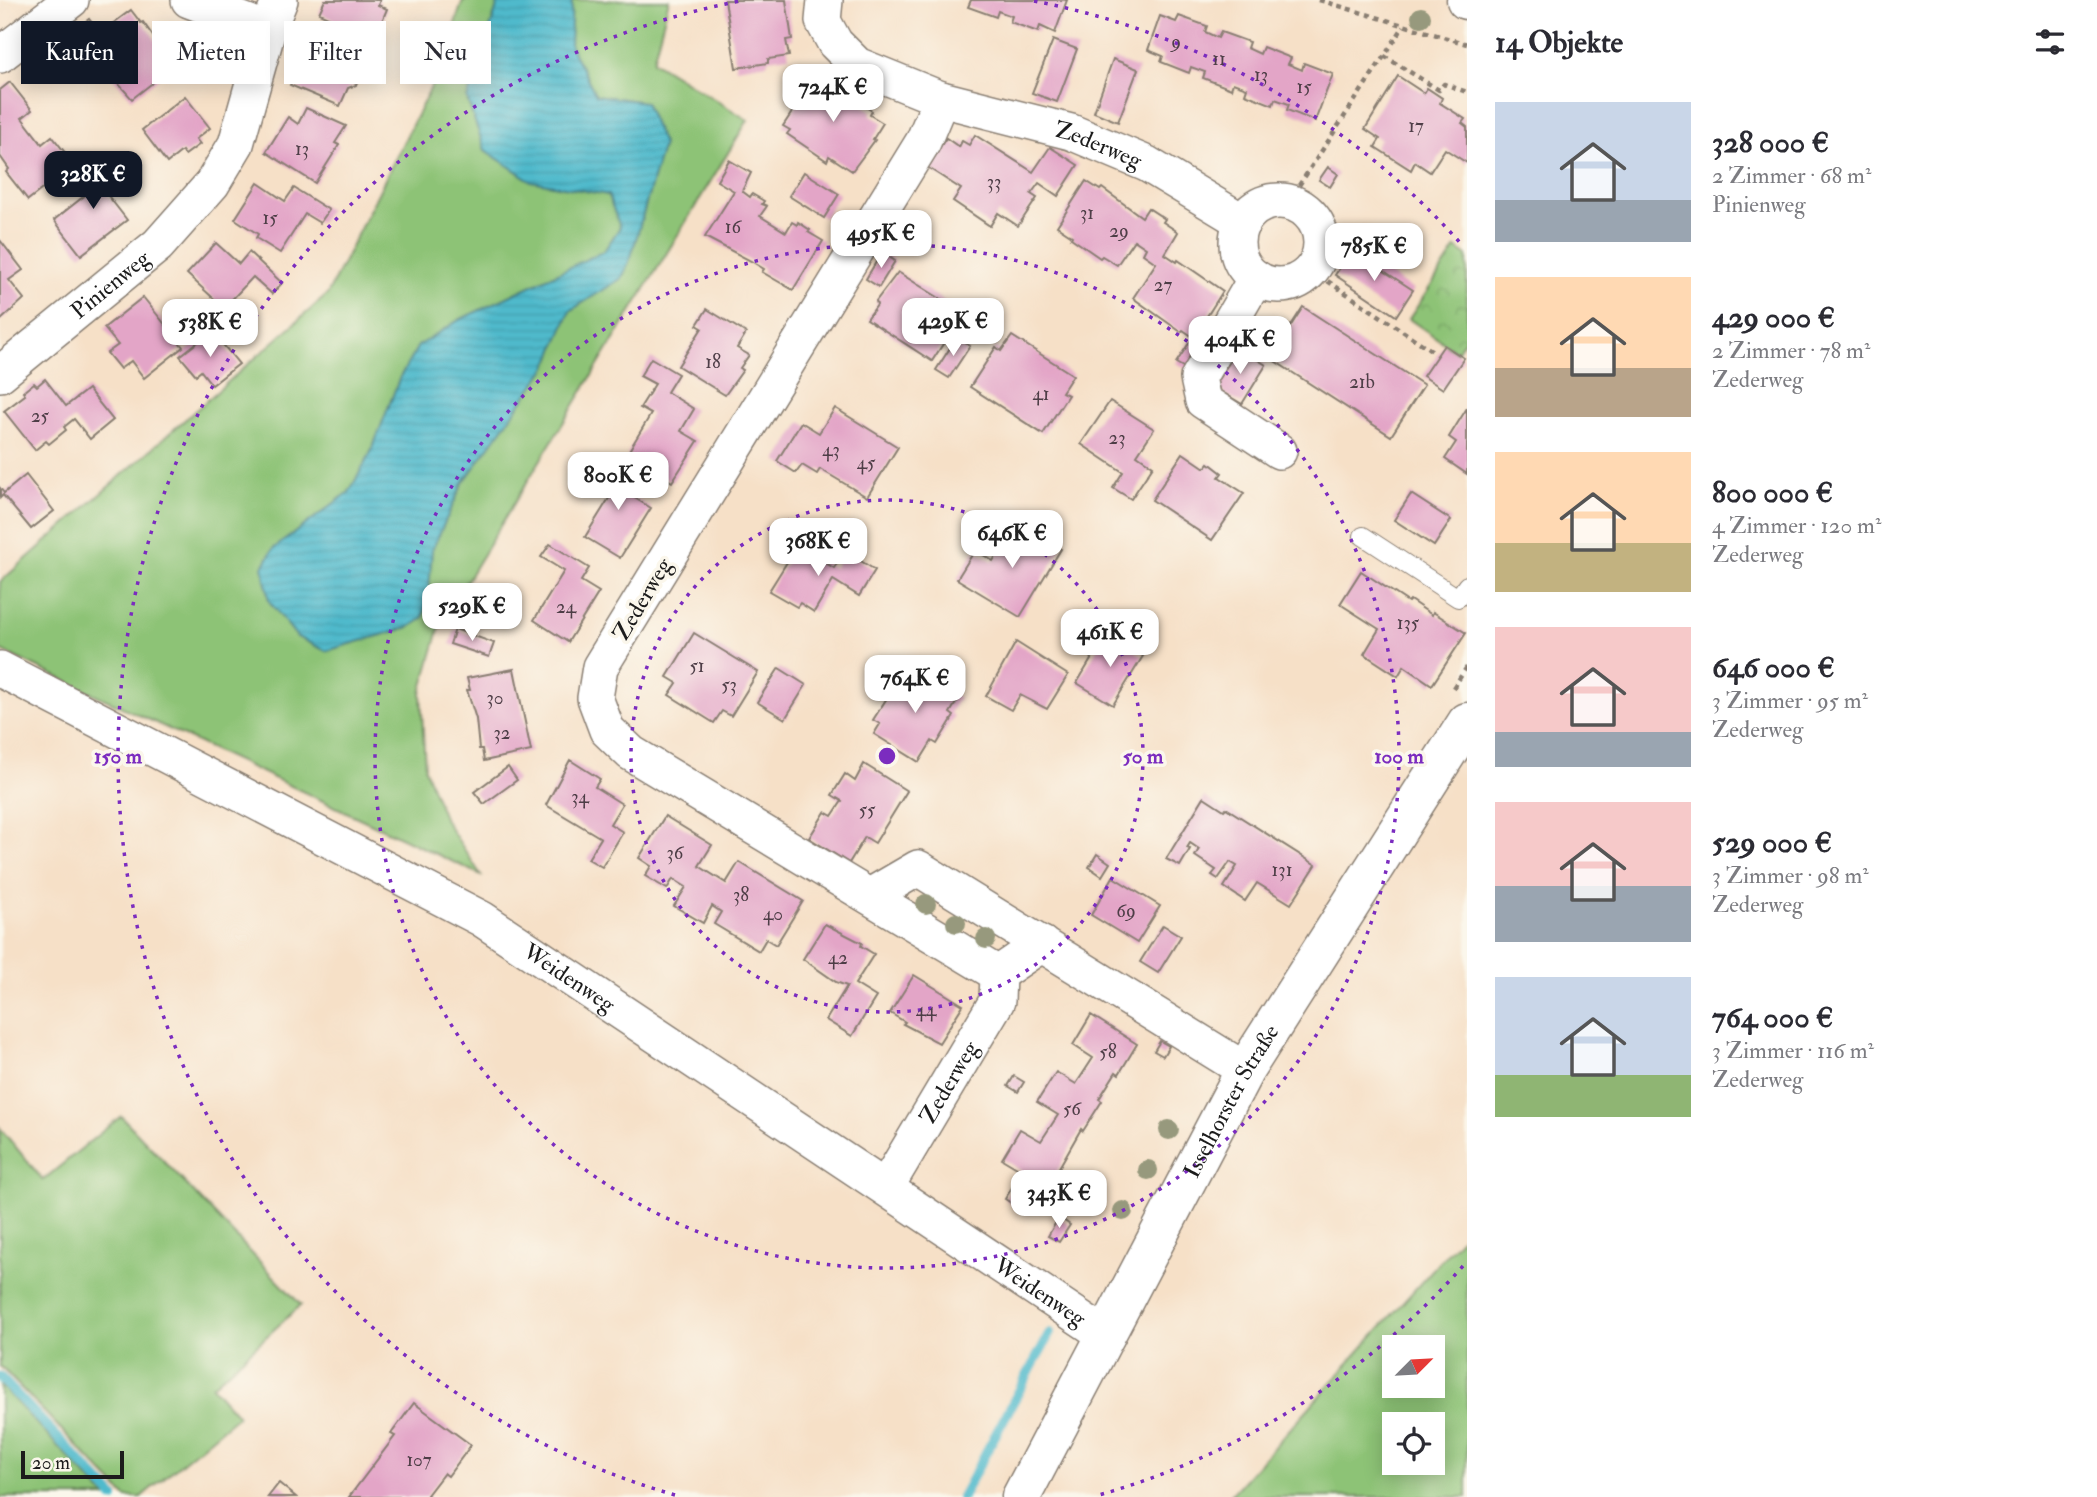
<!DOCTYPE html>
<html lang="de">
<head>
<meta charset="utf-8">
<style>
  body { margin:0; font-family:"IM FELL Double Pica",serif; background:#f7f7f7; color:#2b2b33; height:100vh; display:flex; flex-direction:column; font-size:26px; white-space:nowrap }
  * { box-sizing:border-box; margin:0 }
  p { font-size:23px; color:#7c7c81 }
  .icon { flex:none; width:38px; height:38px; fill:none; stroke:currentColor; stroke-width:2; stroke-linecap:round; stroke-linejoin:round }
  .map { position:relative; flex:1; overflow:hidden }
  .sheet { display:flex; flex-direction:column; background:#fff; width:630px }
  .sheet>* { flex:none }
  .banner { position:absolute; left:21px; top:21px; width:665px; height:63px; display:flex; gap:14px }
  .needle { width:46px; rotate:66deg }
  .buttons { position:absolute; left:1382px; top:1335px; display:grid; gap:14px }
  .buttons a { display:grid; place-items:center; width:63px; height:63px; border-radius:0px; background:#fff; box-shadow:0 4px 18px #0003; font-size:35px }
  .scale { position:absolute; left:21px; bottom:18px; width:103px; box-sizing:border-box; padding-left:7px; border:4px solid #1c1c1c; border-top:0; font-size:19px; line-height:24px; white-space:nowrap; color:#1c1c1c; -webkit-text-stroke:5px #fbf7ec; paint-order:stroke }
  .price { position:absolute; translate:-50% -60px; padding:0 16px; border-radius:14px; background:#fff; color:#222; font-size:23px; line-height:46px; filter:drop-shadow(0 2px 4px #0008) }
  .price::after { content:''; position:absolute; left:50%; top:42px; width:21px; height:16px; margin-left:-10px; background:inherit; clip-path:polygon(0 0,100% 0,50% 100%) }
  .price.selected { background:#111827; color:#fff }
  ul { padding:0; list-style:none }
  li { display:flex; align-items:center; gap:21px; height:175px; padding:0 28px }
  li span { display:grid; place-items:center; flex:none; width:196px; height:140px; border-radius:0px; color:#555 }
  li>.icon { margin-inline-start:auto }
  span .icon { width:84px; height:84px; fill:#fffc; stroke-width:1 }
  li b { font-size:30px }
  h2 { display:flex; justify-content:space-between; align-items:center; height:84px; padding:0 28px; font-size:30px }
  .pill { padding:0 24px; border-radius:0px; background:#fff; box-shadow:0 4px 18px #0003; font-size:24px; line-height:63px }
  .pill.selected { background:#111827; color:#fff }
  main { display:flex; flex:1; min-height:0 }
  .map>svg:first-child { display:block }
</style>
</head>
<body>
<main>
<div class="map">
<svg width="1467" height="1497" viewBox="0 0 1467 1497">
  <defs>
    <pattern id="park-crowns" width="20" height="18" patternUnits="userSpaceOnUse" patternTransform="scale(1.75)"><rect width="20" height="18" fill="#8dc376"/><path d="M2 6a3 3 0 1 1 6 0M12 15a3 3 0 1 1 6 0" fill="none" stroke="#79a766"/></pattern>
    <pattern id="water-rules" width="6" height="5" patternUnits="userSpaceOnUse" patternTransform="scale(1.75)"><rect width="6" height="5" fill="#4fbacc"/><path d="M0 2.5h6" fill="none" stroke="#449faf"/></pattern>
  </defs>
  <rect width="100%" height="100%" fill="#fbf7ec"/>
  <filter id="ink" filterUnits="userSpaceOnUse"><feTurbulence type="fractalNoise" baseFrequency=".0143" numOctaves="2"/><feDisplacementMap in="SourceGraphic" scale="14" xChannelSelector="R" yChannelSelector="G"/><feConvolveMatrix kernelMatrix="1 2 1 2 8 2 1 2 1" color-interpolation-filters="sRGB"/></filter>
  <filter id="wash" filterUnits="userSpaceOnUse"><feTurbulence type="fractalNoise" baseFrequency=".00686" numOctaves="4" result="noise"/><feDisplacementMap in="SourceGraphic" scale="28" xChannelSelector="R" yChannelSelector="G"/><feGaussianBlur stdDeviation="1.57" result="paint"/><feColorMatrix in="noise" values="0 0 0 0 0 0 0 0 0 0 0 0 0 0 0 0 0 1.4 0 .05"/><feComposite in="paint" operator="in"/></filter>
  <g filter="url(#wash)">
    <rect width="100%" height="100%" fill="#f6e0c7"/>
    <!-- grass -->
    <g fill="#8dc376" stroke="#547049" stroke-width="2" fill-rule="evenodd">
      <polygon points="463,0 669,0 653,61 748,120 441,623 421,693 425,769 445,820 481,875 0,650 0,582 327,295 439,71"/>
      <polygon points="121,1116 301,1305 212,1386 238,1416 141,1497 126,1497 0,1366 0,1128 43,1180"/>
      <path d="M1467,1231v266h-238zM1395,1348h38v38h-38zM1395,1424h38v39h-38z"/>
      <polygon points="0,1385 106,1497 0,1497"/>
    </g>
    <!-- park -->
    <polygon fill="url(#park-crowns)" stroke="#547049" stroke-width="2" points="1456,248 1467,256 1467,336 1457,352 1409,319"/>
    <!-- water -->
    <polygon fill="url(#water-rules)" stroke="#366b74" stroke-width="2" points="499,0 572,0 570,46 596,95 645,102 663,144 631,257 622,278 570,311 547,367 463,483 432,550 429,590 423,618 410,627 326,651 297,637 269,601 263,567 273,549 349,492 371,452 400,377 418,346 459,320 604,251 620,227 608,195 531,181 485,150 467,99"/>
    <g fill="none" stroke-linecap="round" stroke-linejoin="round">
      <!-- stream -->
      <g stroke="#4fbacc" stroke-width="10">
        <polyline points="0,1377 114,1497"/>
        <polyline points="962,1497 1050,1333"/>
      </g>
    </g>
    <g id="blocks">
      <!-- building -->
      <g fill="#e3a5c7">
        <polygon points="325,0 380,0 378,5 387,9 375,38 319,13"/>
        <polygon points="725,0 786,0 792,39 786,40 789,56 768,59 768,63 736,68"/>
        <polygon points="971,0 1067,0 1055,33 1040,26 1038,32 1010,22 1012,16 998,11 996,17 968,7"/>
        <polygon points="131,10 141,23 143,22 174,66 132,99 108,72 89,44 70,58 58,42 89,19 100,33"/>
        <polygon points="1160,16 1176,22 1179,16 1207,26 1205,32 1218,38 1221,32 1249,42 1247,48 1260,54 1263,47 1291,58 1288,64 1302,70 1304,63 1333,74 1315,121 1287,110 1289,104 1275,99 1273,105 1245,94 1247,88 1233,83 1231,89 1203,78 1205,72 1191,67 1189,73 1161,62 1163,56 1148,50"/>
        <polygon points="1053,40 1077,49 1057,102 1032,93"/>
        <polygon points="308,43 358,65 356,68 359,76 356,85 348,88 340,106 290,85"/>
        <polygon points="1113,59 1138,69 1118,122 1094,112"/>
        <polygon points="822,72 837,82 832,90 851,103 854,99 872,111 870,115 883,123 873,139 875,140 852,171 829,156 827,161 787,134 790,130 783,126 814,79 816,80"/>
        <polygon points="1398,76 1424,93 1427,88 1442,98 1440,103 1465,119 1462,123 1467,127 1467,163 1445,149 1430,172 1415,162 1411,170 1375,147 1380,139 1365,129"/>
        <polygon points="10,82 32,110 22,118 42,144 52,136 74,164 28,200 6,172 9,169 0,156 0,90"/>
        <polygon points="185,96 210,128 196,139 200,144 185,155 182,151 167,163 142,130"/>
        <polygon points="306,108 346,126 335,143 339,145 315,183 266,152 288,117 298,124"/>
        <polygon points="975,135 1033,172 1050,147 1078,165 1058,196 1039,183 1031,194 1037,198 1018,226 998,213 990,226 953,201 961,189 927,167 946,138 959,147 962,141 969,145"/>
        <polygon points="106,160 121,181 106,193 127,220 81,255 54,220 93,189 84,177"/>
        <polygon points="729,160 751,173 742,191 750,197 752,194 764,201 762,204 767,206 760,216 786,232 792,222 797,225 798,222 810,230 808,232 823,241 793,290 762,272 764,269 751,261 705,237 734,191 717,181"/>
        <polygon points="1328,167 1338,174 1330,187 1319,180"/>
        <polygon points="804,172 839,194 824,218 789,196"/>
        <polygon points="1086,181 1100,190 1102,188 1142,217 1148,208 1165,219 1163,222 1178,232 1165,254 1177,262 1178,260 1223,291 1202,324 1214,332 1190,371 1176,363 1193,337 1183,330 1181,332 1133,298 1156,263 1143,254 1146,248 1134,240 1117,265 1102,256 1100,258 1071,238 1072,236 1057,226"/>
        <polygon points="258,183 285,201 294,188 329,210 320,223 305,214 280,253 256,238 258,234 235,219"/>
        <polygon points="0,240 23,270 9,280 24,299 0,321"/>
        <polygon points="216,243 239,264 249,252 282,283 272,294 253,277 224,308 187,274"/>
        <polygon points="1352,250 1413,290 1396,316 1335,275"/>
        <polygon points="882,252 895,261 879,287 866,279"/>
        <polygon points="898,272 963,313 932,361 867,319 877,305 876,301"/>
        <polygon points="143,297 183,347 144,378 131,361 120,369 107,353 118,345 104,328"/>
        <polygon points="1303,307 1424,385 1391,436 1270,358"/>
        <polygon points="707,309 746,333 737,348 749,355 740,368 743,370 725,395 678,366 702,328 697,325"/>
        <polygon points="212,331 239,364 212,385 201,371 196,375 180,356"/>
        <polygon points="1012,336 1073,375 1062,392 1068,395 1043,434 970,387 996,347 1001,351"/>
        <polygon points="957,337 970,346 949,378 936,370"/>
        <polygon points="1444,345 1464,358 1443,389 1423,376"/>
        <polygon points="1239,348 1266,365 1242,404 1219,390 1217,381"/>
        <polygon points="651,358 678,374 667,392 694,409 681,431 698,441 672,482 627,454 651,414 640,408 655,384 640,376"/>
        <polygon points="45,379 66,406 88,389 113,420 90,439 74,419 64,427 66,430 49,444 46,441 35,450 4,411 25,395 23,392 34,383 37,386"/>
        <polygon points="1110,401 1154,429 1137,455 1153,466 1131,499 1113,488 1123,472 1081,444"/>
        <polygon points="835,408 898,447 867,497 820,469 817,474 802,465 796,473 777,461 801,422 819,433"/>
        <polygon points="1467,408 1467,474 1445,459 1456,442 1449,437"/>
        <polygon points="1183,453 1205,468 1209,463 1222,473 1219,477 1244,493 1212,540 1152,500"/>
        <polygon points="601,460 641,484 633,497 651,508 620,558 585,537 616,487 593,473"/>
        <polygon points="26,475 54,511 31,529 3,495 0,498 0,488 4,493"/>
        <polygon points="1411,494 1451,520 1434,546 1394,520"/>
        <polygon points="1017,522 1061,549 1020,617 957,579 975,550 993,561"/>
        <polygon points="550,544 589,568 581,581 599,592 568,642 534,620 564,571 541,557"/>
        <polygon points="797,546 834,568 845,551 875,570 859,596 833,580 814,612 800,603 797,607 769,591"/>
        <polygon points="1361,571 1408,602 1410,600 1432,615 1433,612 1466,633 1432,685 1404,666 1398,676 1364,654 1379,629 1340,604"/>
        <polygon points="455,629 494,643 489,657 450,644"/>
        <polygon points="694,633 758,672 731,716 722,711 714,723 669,695 677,683 667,677"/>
        <polygon points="1107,633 1143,656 1113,705 1077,683"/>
        <polygon points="1016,642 1068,675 1047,709 1020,695 1011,710 986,696"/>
        <polygon points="779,668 806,685 785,719 757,702"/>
        <polygon points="514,669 531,751 484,761 482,749 479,749 476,719 467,690 470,690 467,678"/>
        <polygon points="913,670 959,698 950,713 954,716 937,744 932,741 919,762 874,734 880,724 873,720 901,676 907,680"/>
        <polygon points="570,760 600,779 595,787 622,804 610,824 623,832 602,867 588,859 601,838 546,805"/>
        <polygon points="864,764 907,791 875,843 865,837 849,863 809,838 825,812 832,816 842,801 832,795 845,774 855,781"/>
        <polygon points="508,767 517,780 484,804 474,792"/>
        <polygon points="1204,797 1224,810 1226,808 1316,865 1291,904 1257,883 1245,901 1224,887 1237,866 1230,862 1218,879 1212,875 1216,870 1195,856 1199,849 1190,843 1187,848 1190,849 1180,866 1166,859"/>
        <polygon points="665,816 712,845 699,866 726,883 739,862 803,901 776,945 766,939 759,951 714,924 721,912 712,906 703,923 674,906 686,887 673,879 667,889 645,876 651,866 639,858"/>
        <polygon points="1097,854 1110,863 1102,876 1089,867"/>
        <polygon points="1113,877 1160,906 1137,943 1091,915"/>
        <polygon points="825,924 862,943 861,946 874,954 855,984 876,997 852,1036 826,1020 847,986 836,982 803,959"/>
        <polygon points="1163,925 1181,936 1158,973 1140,962"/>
        <polygon points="914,975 963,1005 939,1043 903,1024 905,1022 890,1013"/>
        <polygon points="1091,1015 1137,1044 1119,1074 1116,1072 1099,1099 1102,1101 1083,1131 1081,1129 1048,1187 1046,1186 1028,1214 1005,1199 1022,1171 1002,1159 1020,1129 1041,1141 1058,1115 1037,1102 1056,1072 1076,1084 1093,1058 1073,1045"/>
        <polygon points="1160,1041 1169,1046 1163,1056 1154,1051"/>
        <polygon points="1014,1076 1024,1082 1018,1092 1008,1086"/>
        <polygon points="1059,1217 1070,1225 1059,1242 1048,1236"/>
        <polygon points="414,1403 471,1445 448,1476 444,1473 427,1495 430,1497 349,1497 395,1436 391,1434"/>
        <polygon points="279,1483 296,1497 268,1497"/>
      </g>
    </g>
  </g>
  <g filter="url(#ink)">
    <use href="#blocks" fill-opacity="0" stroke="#897e72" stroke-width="2"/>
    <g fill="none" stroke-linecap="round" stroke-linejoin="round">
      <defs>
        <polyline id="service" points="1363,536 1458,598 1467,585"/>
        <g id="minor">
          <polyline points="189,0 268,30"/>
          <path id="s1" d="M825,0l-2,21 12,22 22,22 84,34 130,33 76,32 96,58"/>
          <polyline points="0,55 71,0"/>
          <polyline points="941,99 923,142 600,667 595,698 607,730 631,753 998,974 1042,944"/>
          <circle cx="1279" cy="243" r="42"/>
          <polyline points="1256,278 1198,378 1203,401 1279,451"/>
          <path id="s2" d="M0,374l158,-129 54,-61 24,-40 32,-114 12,-30"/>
          <path id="s3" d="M0,669l482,250 625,417"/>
          <polyline points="870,896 918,868 1245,1070"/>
          <path id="s4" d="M886,1187l111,-186 1,-27"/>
        </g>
        <g id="tertiary">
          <polyline points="1466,0 1467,0"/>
          <path id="s5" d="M1021,1497l224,-427 222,-348"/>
        </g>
      </defs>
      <!-- service casing -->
      <use href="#service" stroke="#897e72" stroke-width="20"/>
      <!-- minor casing -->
      <use href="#minor" stroke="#897e72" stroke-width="38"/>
      <!-- tertiary casing -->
      <use href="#tertiary" stroke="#897e72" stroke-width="41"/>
      <!-- path -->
      <g stroke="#897e72" stroke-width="4.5" stroke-dasharray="5 5" stroke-linecap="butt">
        <polyline points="1319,0 1467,44"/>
        <polyline points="1384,56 1439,90 1444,84 1467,92"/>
        <polyline points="1288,202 1404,26"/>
        <polyline points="1311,270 1434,352"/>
        <polyline points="1453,688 1467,667"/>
      </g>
      <!-- service -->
      <use href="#service" stroke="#fff" stroke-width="18"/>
      <!-- minor -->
      <use href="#minor" stroke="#fff" stroke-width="35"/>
      <!-- tertiary -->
      <use href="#tertiary" stroke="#fff" stroke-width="38"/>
    </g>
    <!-- trees -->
    <g fill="#97997d">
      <circle cx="1421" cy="17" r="10"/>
      <circle cx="926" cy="904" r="10"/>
      <circle cx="956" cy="923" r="10"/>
      <circle cx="986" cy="939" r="10"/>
      <circle cx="1169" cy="1130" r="10"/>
      <circle cx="1148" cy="1170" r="10"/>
      <circle cx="1123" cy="1211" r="10"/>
    </g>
  </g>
  <!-- distance rings -->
  <g fill="none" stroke="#7b2cbf" stroke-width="3.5" stroke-dasharray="3.5 7">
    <circle cx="887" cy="756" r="256"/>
    <circle cx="887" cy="756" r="512"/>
    <path d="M1463 1266A769 769 0 0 1 1099 1495M675 1495A769 769 0 0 1 740 1M1034 1A769 769 0 0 1 1463 246"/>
  </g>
  <g text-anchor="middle" stroke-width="7" stroke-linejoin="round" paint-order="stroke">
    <!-- number labels -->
    <g font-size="19" fill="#4e3e47">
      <text x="1176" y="48">9</text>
      <text x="1219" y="65">11</text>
      <text x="1261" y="81">13</text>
      <text x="1304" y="93">15</text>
      <text x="1416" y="132">17</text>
      <text x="302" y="155">13</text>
      <text x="994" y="188">33</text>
      <text x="1087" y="219">31</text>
      <text x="270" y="224">15</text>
      <text x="733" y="233">16</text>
      <text x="1119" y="237">29</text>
      <text x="1163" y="291">27</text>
      <text x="713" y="368">18</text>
      <text x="1362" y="388">21b</text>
      <text x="1041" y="400">41</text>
      <text x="40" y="422">25</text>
      <text x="1117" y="444">23</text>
      <text x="831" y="456">43</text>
      <text x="866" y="469">45</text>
      <text x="566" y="613">24</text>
      <text x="1408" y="629">135</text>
      <text x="697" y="672">51</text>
      <text x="729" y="691">53</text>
      <text x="495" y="704">30</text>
      <text x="502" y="739">32</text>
      <text x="580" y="803">34</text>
      <text x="867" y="816">55</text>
      <text x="675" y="859">36</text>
      <text x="1282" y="876">131</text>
      <text x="741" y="901">38</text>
      <text x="1126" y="917">69</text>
      <text x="773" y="920">40</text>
      <text x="838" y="964">42</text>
      <text x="926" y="1016">44</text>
      <text x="1108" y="1058">58</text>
      <text x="1072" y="1115">56</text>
      <text x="419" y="1466">107</text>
    </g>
    <!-- street labels -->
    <g font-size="23" fill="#1c1c1c" stroke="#fbf7ec">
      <text dy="8" stroke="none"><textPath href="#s1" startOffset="332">Zederweg</textPath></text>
      <text dy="8" stroke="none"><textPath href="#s2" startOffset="142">Pinienweg</textPath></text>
      <text transform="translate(642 599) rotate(-59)" y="8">Zederweg</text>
      <text dy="8" stroke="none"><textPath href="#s3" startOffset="648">Weidenweg</textPath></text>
      <text dy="8" stroke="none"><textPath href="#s4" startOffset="122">Zederweg</textPath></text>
      <text dy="8" stroke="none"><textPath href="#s5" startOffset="448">Isselhorster Straße</textPath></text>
      <text dy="8" stroke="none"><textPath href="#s3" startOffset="1214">Weidenweg</textPath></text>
    </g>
  </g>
  <circle cx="887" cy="756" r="10" fill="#7b2cbf" stroke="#fbf7ec" stroke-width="3.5"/>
  <g font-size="21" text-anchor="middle" font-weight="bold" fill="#7b2cbf" stroke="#fbf7ec" stroke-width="7" stroke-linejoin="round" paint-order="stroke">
    <text x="1143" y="763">50 m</text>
    <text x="1399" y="763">100 m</text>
    <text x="118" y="763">150 m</text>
  </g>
</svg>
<div class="buttons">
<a><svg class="needle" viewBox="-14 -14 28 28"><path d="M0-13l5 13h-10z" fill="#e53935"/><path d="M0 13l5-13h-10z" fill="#7c7c81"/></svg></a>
<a><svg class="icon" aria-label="locate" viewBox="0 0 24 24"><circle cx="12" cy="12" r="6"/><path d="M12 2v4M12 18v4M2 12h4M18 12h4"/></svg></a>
</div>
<div class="scale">20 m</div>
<b class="price" style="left:833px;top:124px">724K €</b>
<b class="price selected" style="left:93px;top:211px">328K €</b>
<b class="price" style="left:881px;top:270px">495K €</b>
<b class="price" style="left:1374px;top:283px">785K €</b>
<b class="price" style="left:953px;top:358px">429K €</b>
<b class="price" style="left:210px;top:359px">538K €</b>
<b class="price" style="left:1240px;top:376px">404K €</b>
<b class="price" style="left:618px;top:512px">800K €</b>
<b class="price" style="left:1012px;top:570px">646K €</b>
<b class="price" style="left:818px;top:578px">368K €</b>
<b class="price" style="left:472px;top:643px">529K €</b>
<b class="price" style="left:1110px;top:669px">461K €</b>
<b class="price" style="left:915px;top:715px">764K €</b>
<b class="price" style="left:1059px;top:1230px">343K €</b>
<div class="banner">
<a class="pill selected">Kaufen</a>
<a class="pill">Mieten</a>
<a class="pill">Filter</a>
<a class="pill">Neu</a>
</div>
</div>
<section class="sheet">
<h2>14 Objekte<svg class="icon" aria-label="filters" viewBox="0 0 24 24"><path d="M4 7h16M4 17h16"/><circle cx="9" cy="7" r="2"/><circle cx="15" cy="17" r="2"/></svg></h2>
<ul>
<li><span style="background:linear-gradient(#c9d6e8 70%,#9aa5b1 0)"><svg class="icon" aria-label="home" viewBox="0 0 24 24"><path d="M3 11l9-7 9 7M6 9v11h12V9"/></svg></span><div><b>328 000 €</b><p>2 Zimmer · 68 m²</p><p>Pinienweg</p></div></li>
<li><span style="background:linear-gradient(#ffd9b3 65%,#b9a48a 0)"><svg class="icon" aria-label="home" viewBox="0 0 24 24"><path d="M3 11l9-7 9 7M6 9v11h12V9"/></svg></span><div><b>429 000 €</b><p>2 Zimmer · 78 m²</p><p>Zederweg</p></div></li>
<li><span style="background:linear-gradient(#ffd9b3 65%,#c2b280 0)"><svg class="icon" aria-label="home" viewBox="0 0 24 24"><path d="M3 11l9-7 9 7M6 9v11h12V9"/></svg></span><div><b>800 000 €</b><p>4 Zimmer · 120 m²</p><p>Zederweg</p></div></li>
<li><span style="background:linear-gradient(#f6c9c9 75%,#9aa5b1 0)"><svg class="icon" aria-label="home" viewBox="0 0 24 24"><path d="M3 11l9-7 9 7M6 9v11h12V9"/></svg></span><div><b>646 000 €</b><p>3 Zimmer · 95 m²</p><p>Zederweg</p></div></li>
<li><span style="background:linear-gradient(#f6c9c9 60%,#9aa5b1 0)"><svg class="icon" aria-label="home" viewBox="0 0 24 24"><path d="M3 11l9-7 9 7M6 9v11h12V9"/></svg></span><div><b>529 000 €</b><p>3 Zimmer · 98 m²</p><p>Zederweg</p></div></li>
<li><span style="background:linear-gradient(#c9d6e8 70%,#8fb573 0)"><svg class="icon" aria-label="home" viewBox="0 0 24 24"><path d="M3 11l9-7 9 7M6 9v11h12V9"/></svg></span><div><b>764 000 €</b><p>3 Zimmer · 116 m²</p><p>Zederweg</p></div></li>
</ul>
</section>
</main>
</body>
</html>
